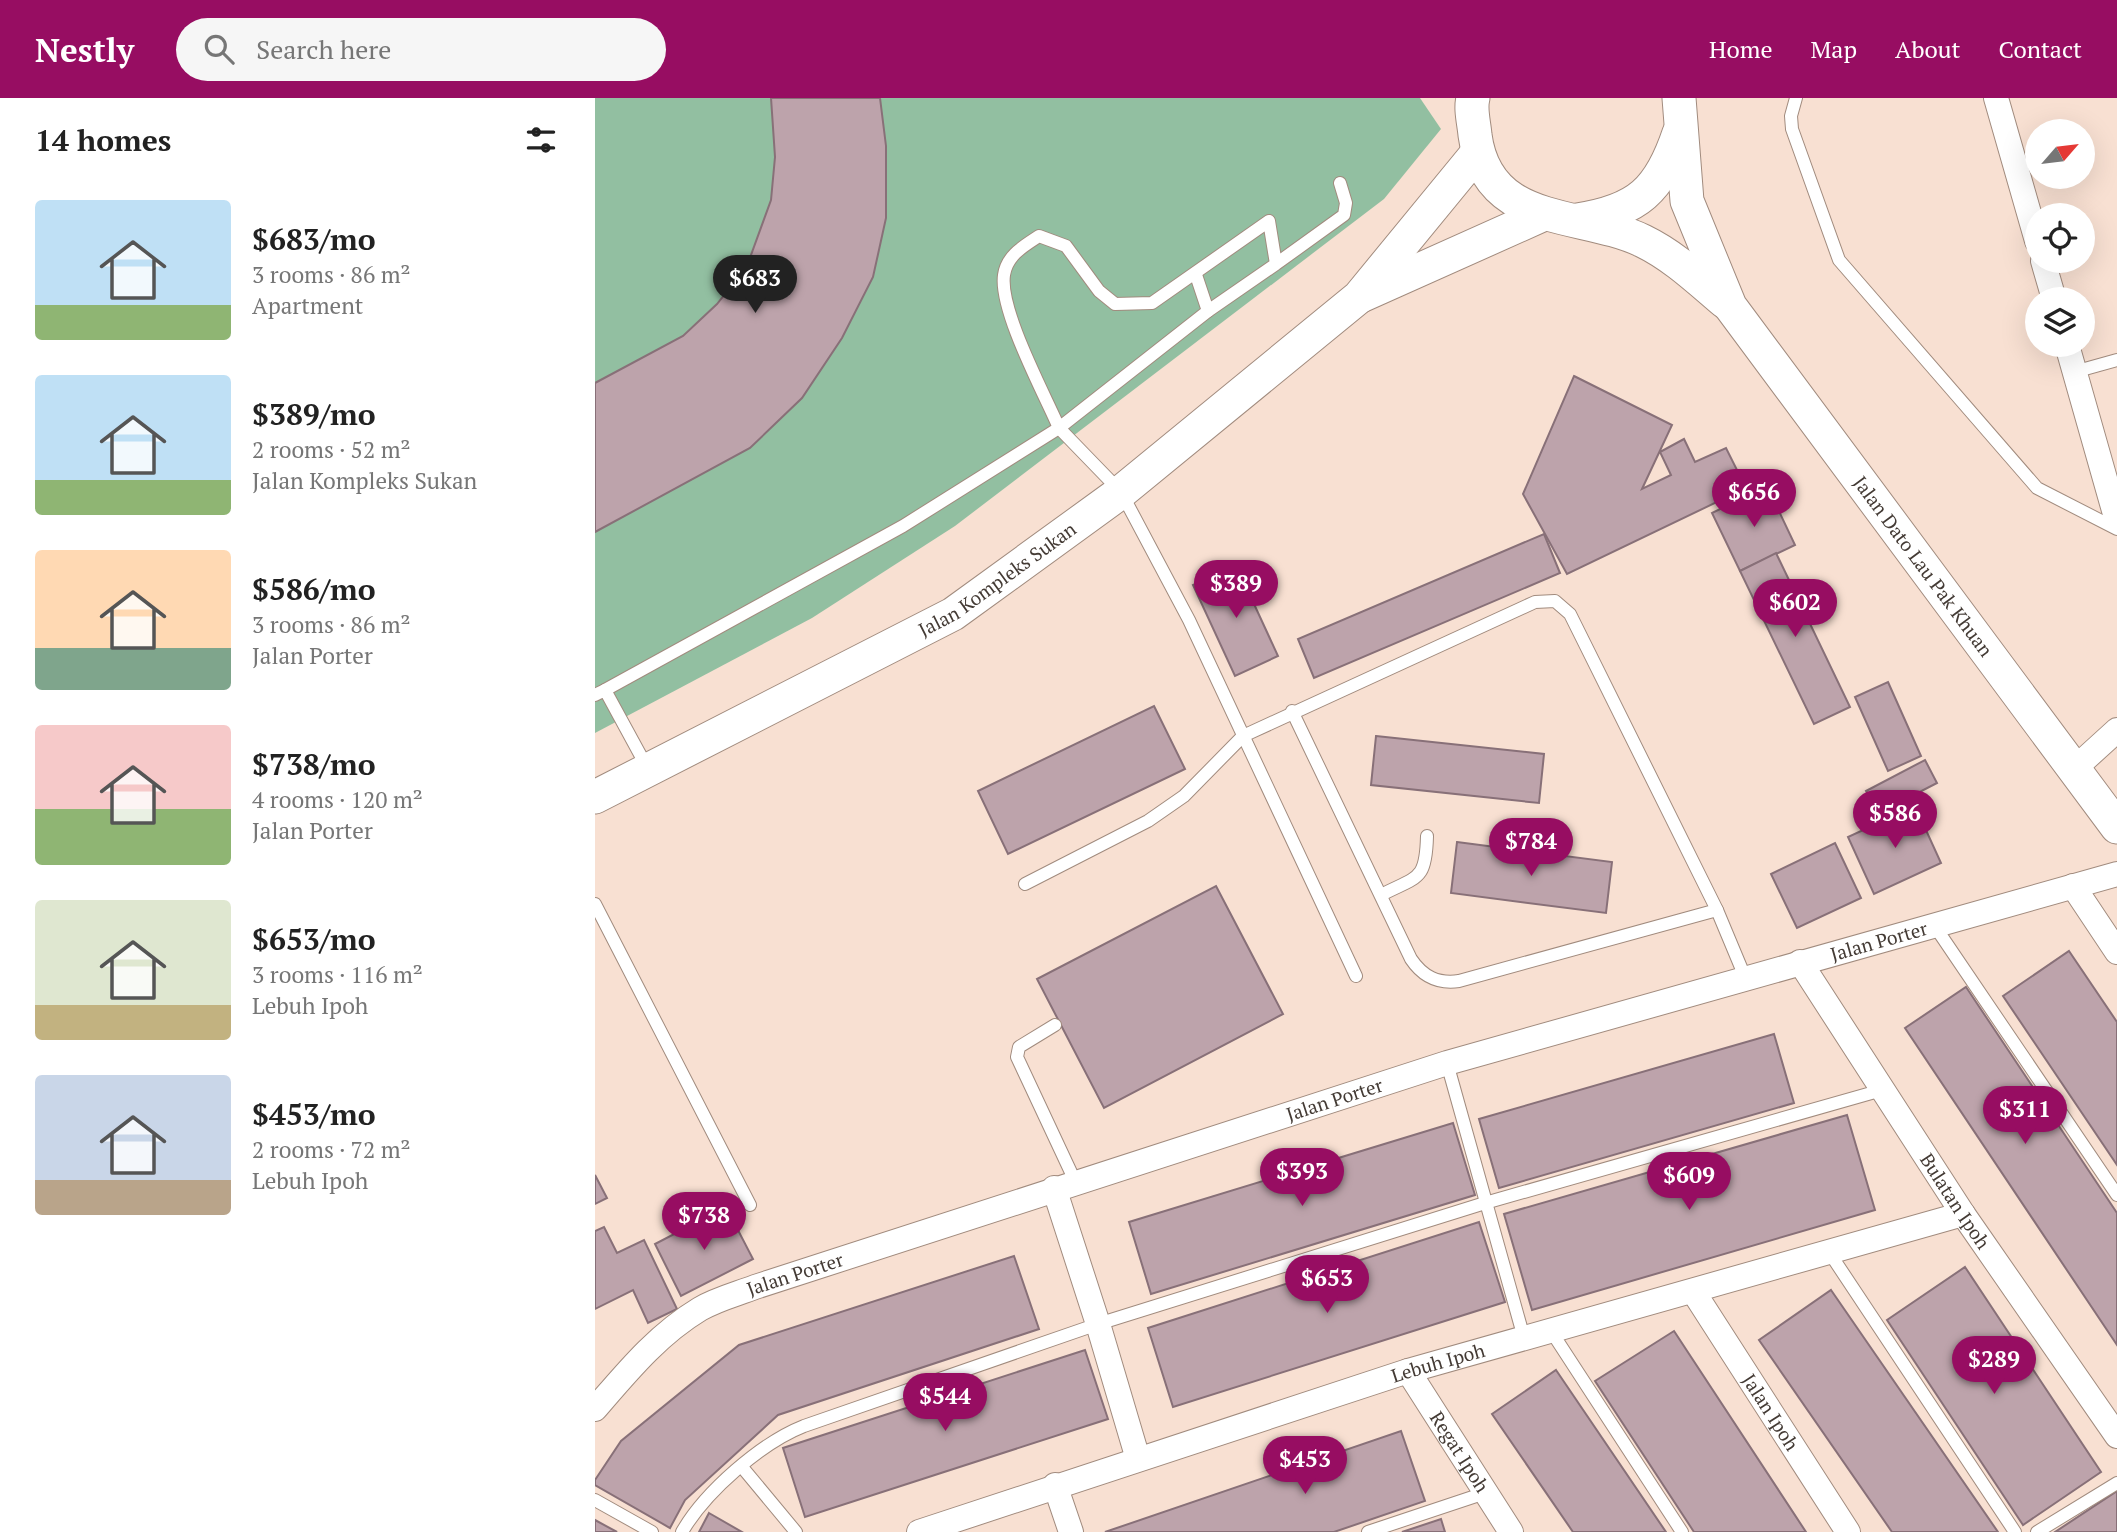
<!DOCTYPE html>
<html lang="en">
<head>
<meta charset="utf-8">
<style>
  body { margin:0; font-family:"PT Serif",serif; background:#f6f6f6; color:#222; height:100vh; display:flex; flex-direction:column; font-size:26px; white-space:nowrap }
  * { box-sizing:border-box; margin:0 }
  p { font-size:23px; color:#767676 }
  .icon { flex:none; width:38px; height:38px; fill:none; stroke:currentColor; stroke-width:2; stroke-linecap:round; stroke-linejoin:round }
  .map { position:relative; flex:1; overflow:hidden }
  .drawer { display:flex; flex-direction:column; background:#fff; width:595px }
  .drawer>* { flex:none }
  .needle { width:46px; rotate:62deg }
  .buttons { position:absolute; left:1430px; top:21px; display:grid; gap:14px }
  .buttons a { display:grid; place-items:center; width:70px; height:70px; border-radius:50%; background:#fff; box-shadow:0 7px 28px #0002; font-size:35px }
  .price { position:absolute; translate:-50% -60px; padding:0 16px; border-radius:24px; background:#970d62; color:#fff; font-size:23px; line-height:46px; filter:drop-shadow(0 2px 4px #0008) }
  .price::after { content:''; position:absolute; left:50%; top:42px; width:21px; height:16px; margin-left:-10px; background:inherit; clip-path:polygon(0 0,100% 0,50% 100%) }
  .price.active { background:#222; color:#fff }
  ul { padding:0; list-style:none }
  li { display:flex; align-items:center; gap:21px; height:175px; padding:0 35px }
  li span { display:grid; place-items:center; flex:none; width:196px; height:140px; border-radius:7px; color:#555 }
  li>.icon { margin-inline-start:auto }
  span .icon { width:84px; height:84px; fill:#fffc; stroke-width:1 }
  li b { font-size:30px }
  h2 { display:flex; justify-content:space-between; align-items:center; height:84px; padding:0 35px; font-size:30px }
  header { display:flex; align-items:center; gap:42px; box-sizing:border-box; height:98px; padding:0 35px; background:#970d62; color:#fff }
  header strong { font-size:33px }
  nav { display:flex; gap:38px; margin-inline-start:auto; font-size:24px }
  .search { width:490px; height:63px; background:#f6f6f6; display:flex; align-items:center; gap:18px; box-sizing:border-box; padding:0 24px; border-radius:38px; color:#767676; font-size:26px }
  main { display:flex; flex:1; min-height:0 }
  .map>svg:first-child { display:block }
</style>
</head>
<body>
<header>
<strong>Nestly</strong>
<div class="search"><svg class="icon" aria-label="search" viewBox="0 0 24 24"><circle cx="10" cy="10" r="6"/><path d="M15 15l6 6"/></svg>Search here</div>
<nav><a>Home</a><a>Map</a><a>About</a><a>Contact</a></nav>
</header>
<main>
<section class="drawer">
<h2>14 homes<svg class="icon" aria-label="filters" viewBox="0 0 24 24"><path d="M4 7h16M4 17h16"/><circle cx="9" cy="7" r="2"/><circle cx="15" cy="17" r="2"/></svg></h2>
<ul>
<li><span style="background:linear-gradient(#bfe0f5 75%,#8fb573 0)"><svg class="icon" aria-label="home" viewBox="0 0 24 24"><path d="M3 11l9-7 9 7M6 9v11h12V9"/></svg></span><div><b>$683/mo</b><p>3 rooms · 86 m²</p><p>Apartment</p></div></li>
<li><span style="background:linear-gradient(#bfe0f5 75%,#8fb573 0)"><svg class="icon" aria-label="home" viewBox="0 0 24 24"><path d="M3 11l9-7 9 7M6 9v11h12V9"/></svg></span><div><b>$389/mo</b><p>2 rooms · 52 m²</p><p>Jalan Kompleks Sukan</p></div></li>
<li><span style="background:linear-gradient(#ffd9b3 70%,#7fa58c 0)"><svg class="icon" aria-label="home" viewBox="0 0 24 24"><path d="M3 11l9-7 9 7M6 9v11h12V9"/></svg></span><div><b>$586/mo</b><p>3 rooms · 86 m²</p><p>Jalan Porter</p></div></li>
<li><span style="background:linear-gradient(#f6c9c9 60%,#8fb573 0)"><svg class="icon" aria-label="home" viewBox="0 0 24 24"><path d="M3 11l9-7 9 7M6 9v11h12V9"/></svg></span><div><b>$738/mo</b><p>4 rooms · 120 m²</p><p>Jalan Porter</p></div></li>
<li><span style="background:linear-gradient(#dfe7d0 75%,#c2b280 0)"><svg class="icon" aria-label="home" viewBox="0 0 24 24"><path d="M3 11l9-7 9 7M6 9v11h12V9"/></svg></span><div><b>$653/mo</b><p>3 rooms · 116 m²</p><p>Lebuh Ipoh</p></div></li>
<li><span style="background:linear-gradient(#c9d6e8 75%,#b9a48a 0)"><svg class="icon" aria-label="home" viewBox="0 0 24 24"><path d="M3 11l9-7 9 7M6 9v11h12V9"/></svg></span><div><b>$453/mo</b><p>2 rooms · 72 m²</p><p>Lebuh Ipoh</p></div></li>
</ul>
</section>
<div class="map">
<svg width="1522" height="1434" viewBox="0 0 1522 1434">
  <rect width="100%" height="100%" fill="#f8e0d2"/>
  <!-- green -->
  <polygon fill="#92bfa1" points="0,0 825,0 846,31 789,101 360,428 217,520 0,635"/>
  <!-- building -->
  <g fill="#bda3ab" stroke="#887078" stroke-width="2">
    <polygon points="176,0 285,0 291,48 291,120 278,179 247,240 207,300 155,350 0,434 0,285 88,238 122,206 152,168 176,102 180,59"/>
    <polygon points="979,278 1077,327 1047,391 1076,377 1065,354 1089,341 1100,364 1131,350 1151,390 972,476 928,396"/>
    <polygon points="1172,388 1200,447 1145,473 1117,415"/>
    <polygon points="949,436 965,475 719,580 703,541"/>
    <polygon points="1181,455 1255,609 1219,626 1145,473"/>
    <polygon points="641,467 683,558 640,578 598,487"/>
    <polygon points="1293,584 1326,658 1293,673 1260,599"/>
    <polygon points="559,608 590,671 413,756 383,693"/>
    <polygon points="781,638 949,656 944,705 776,687"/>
    <polygon points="1330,662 1342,685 1284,715 1271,693"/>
    <polygon points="1320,708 1346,765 1279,796 1253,739"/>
    <polygon points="862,744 1017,764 1011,815 856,795"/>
    <polygon points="1240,745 1266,800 1202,830 1176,776"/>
    <polygon points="621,788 688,916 509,1010 442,881"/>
    <polygon points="1474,853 1522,924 1522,1067 1408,898"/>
    <polygon points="1371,889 1522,1115 1522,1247 1310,930"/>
    <polygon points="1179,936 1199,1005 904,1090 884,1021"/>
    <polygon points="1252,1017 1280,1112 937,1212 909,1116"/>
    <polygon points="858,1025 880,1097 556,1196 534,1124"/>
    <polygon points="0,1077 12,1100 0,1106"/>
    <polygon points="131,1109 158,1161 86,1198 60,1146"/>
    <polygon points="884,1124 910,1204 578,1309 553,1230"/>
    <polygon points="9,1129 22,1155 49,1142 82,1211 53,1225 38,1192 0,1211 0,1133"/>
    <polygon points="419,1158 444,1231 183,1317 90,1402 75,1430 0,1387 0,1382 26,1343 144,1247"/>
    <polygon points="1370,1169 1506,1374 1428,1427 1292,1222"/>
    <polygon points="1236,1192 1403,1434 1297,1434 1164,1242"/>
    <polygon points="1079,1233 1211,1434 1099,1434 1000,1283"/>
    <polygon points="490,1252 513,1321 210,1419 188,1350"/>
    <polygon points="961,1272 1071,1434 978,1434 897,1316"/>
    <polygon points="806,1333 830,1403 739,1434 510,1434"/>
    <polygon points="1522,1393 1522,1434 1460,1434"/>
    <polygon points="114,1415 147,1434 104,1434"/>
    <polygon points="846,1421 850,1434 807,1434"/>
    <polygon points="0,1422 22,1434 0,1434"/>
  </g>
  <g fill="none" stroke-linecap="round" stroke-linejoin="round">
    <defs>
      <g id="lane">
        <polyline points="1201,0 1196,18 1197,31 1244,162 1442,390 1522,431"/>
        <path d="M681,166l-68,47 -149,117c-15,-35 -60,-118 -55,-153 3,-20 20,-29 35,-39l27,10 33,45 16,13 37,-1 117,-82 7,43 68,-49 2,-12 -6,-20"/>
        <polyline points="601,177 613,213"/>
        <polyline points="1479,274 1522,262"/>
        <polyline points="10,592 308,428 464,330 526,394 594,522 761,878"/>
        <polyline points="0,597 10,592 53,671"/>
        <path d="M697,613l119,248c12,18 27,25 48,22l258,-71"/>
        <polyline points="430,786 553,723 589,698 648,638 940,504 960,503 975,516 1122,812 1150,879"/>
        <path d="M786,797c37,-19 45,-14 46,-59"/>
        <polyline points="0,806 155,1107"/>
        <polyline points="1339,827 1522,1097"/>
        <polyline points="460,927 424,949 422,959 480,1083"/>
        <polyline points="852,965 929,1240"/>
        <polyline points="1234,1154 1420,1434"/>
        <polyline points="956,1233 1087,1434"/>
        <polyline points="147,1369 201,1434"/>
        <polyline points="0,1402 57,1434"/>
        <path d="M87,1434c23,-40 79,-89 122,-106l294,-102 387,-121 397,-113"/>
        <polyline points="773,1434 890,1395"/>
        <polyline points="1442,1434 1522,1385"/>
      </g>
      <g id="street">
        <polyline points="1401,0 1442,143"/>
        <polyline points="1448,163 1459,201"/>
        <polyline points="1472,247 1522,423"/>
        <polyline points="1478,672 1522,632"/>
        <polyline points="1478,788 1522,854"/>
        <path id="s1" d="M1205,864l163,252 154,222"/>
        <polyline points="459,1090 503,1226 543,1361"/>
        <path id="s2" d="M1098,1193l155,241"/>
        <path id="s3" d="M813,1273l103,161"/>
        <path id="s4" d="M0,1311c32,-37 62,-74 105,-100 17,-10 37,-15 55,-22l692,-224 670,-189"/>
        <polyline points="460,1387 476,1434"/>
        <path id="s5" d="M324,1434l489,-161 555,-157"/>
      </g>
      <g id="secondary">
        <path d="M878,0c-3,11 1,25 2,37 12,93 106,76 168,106 31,15 56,39 82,61"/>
        <path id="s6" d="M1084,0l8,103 43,105 387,521"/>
        <path d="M982,122c61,-9 83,-30 102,-87"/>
        <polyline points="766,198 947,117"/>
        <path id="s7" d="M0,699l358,-183 168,-122 238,-195 119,-145"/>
      </g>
    </defs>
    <!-- lane casing -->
    <use href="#lane" stroke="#a18b7e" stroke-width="14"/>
    <!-- street casing -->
    <use href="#street" stroke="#a18b7e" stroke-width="26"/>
    <!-- secondary casing -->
    <use href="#secondary" stroke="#a18b7e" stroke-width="35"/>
    <!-- lane -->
    <use href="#lane" stroke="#fff" stroke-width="12"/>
    <!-- street -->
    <use href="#street" stroke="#fff" stroke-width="24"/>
    <!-- secondary -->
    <use href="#secondary" stroke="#fff" stroke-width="33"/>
  </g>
  <g text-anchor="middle" stroke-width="7" stroke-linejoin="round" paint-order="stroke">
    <!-- street labels -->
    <g font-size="19" fill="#443b35" stroke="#fff">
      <text dy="7" stroke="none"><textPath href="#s6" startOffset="541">Jalan Dato Lau Pak Khuan</textPath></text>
      <text dy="7" stroke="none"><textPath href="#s7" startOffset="458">Jalan Kompleks Sukan</textPath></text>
      <text dy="7" stroke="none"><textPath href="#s4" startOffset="1381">Jalan Porter</textPath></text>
      <text dy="7" stroke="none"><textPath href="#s4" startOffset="814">Jalan Porter</textPath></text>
      <text dy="7" stroke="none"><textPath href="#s1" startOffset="285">Bulatan Ipoh</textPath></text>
      <text dy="7" stroke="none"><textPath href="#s4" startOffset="247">Jalan Porter</textPath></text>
      <text dy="7" stroke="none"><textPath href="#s5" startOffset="546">Lebuh Ipoh</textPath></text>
      <text dy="7" stroke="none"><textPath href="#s2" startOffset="144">Jalan Ipoh</textPath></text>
      <text dy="7" stroke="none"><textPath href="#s3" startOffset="96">Regat Ipoh</textPath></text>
    </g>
  </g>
</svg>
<div class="buttons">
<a><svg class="needle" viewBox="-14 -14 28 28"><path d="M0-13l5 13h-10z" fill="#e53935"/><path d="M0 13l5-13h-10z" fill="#767676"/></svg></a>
<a><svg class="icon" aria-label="locate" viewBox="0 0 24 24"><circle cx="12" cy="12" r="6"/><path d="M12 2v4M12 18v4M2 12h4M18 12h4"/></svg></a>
<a><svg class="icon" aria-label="layers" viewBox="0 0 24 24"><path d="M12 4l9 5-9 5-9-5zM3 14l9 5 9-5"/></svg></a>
</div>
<b class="price active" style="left:160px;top:217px">$683</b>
<b class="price" style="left:1159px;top:431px">$656</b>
<b class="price" style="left:641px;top:522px">$389</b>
<b class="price" style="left:1200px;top:541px">$602</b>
<b class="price" style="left:1300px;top:752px">$586</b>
<b class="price" style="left:936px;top:780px">$784</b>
<b class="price" style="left:1430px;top:1048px">$311</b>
<b class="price" style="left:707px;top:1110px">$393</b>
<b class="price" style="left:1094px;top:1114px">$609</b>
<b class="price" style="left:109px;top:1154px">$738</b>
<b class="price" style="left:732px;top:1217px">$653</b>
<b class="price" style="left:1399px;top:1298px">$289</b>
<b class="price" style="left:350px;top:1335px">$544</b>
<b class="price" style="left:710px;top:1398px">$453</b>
</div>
</main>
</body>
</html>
